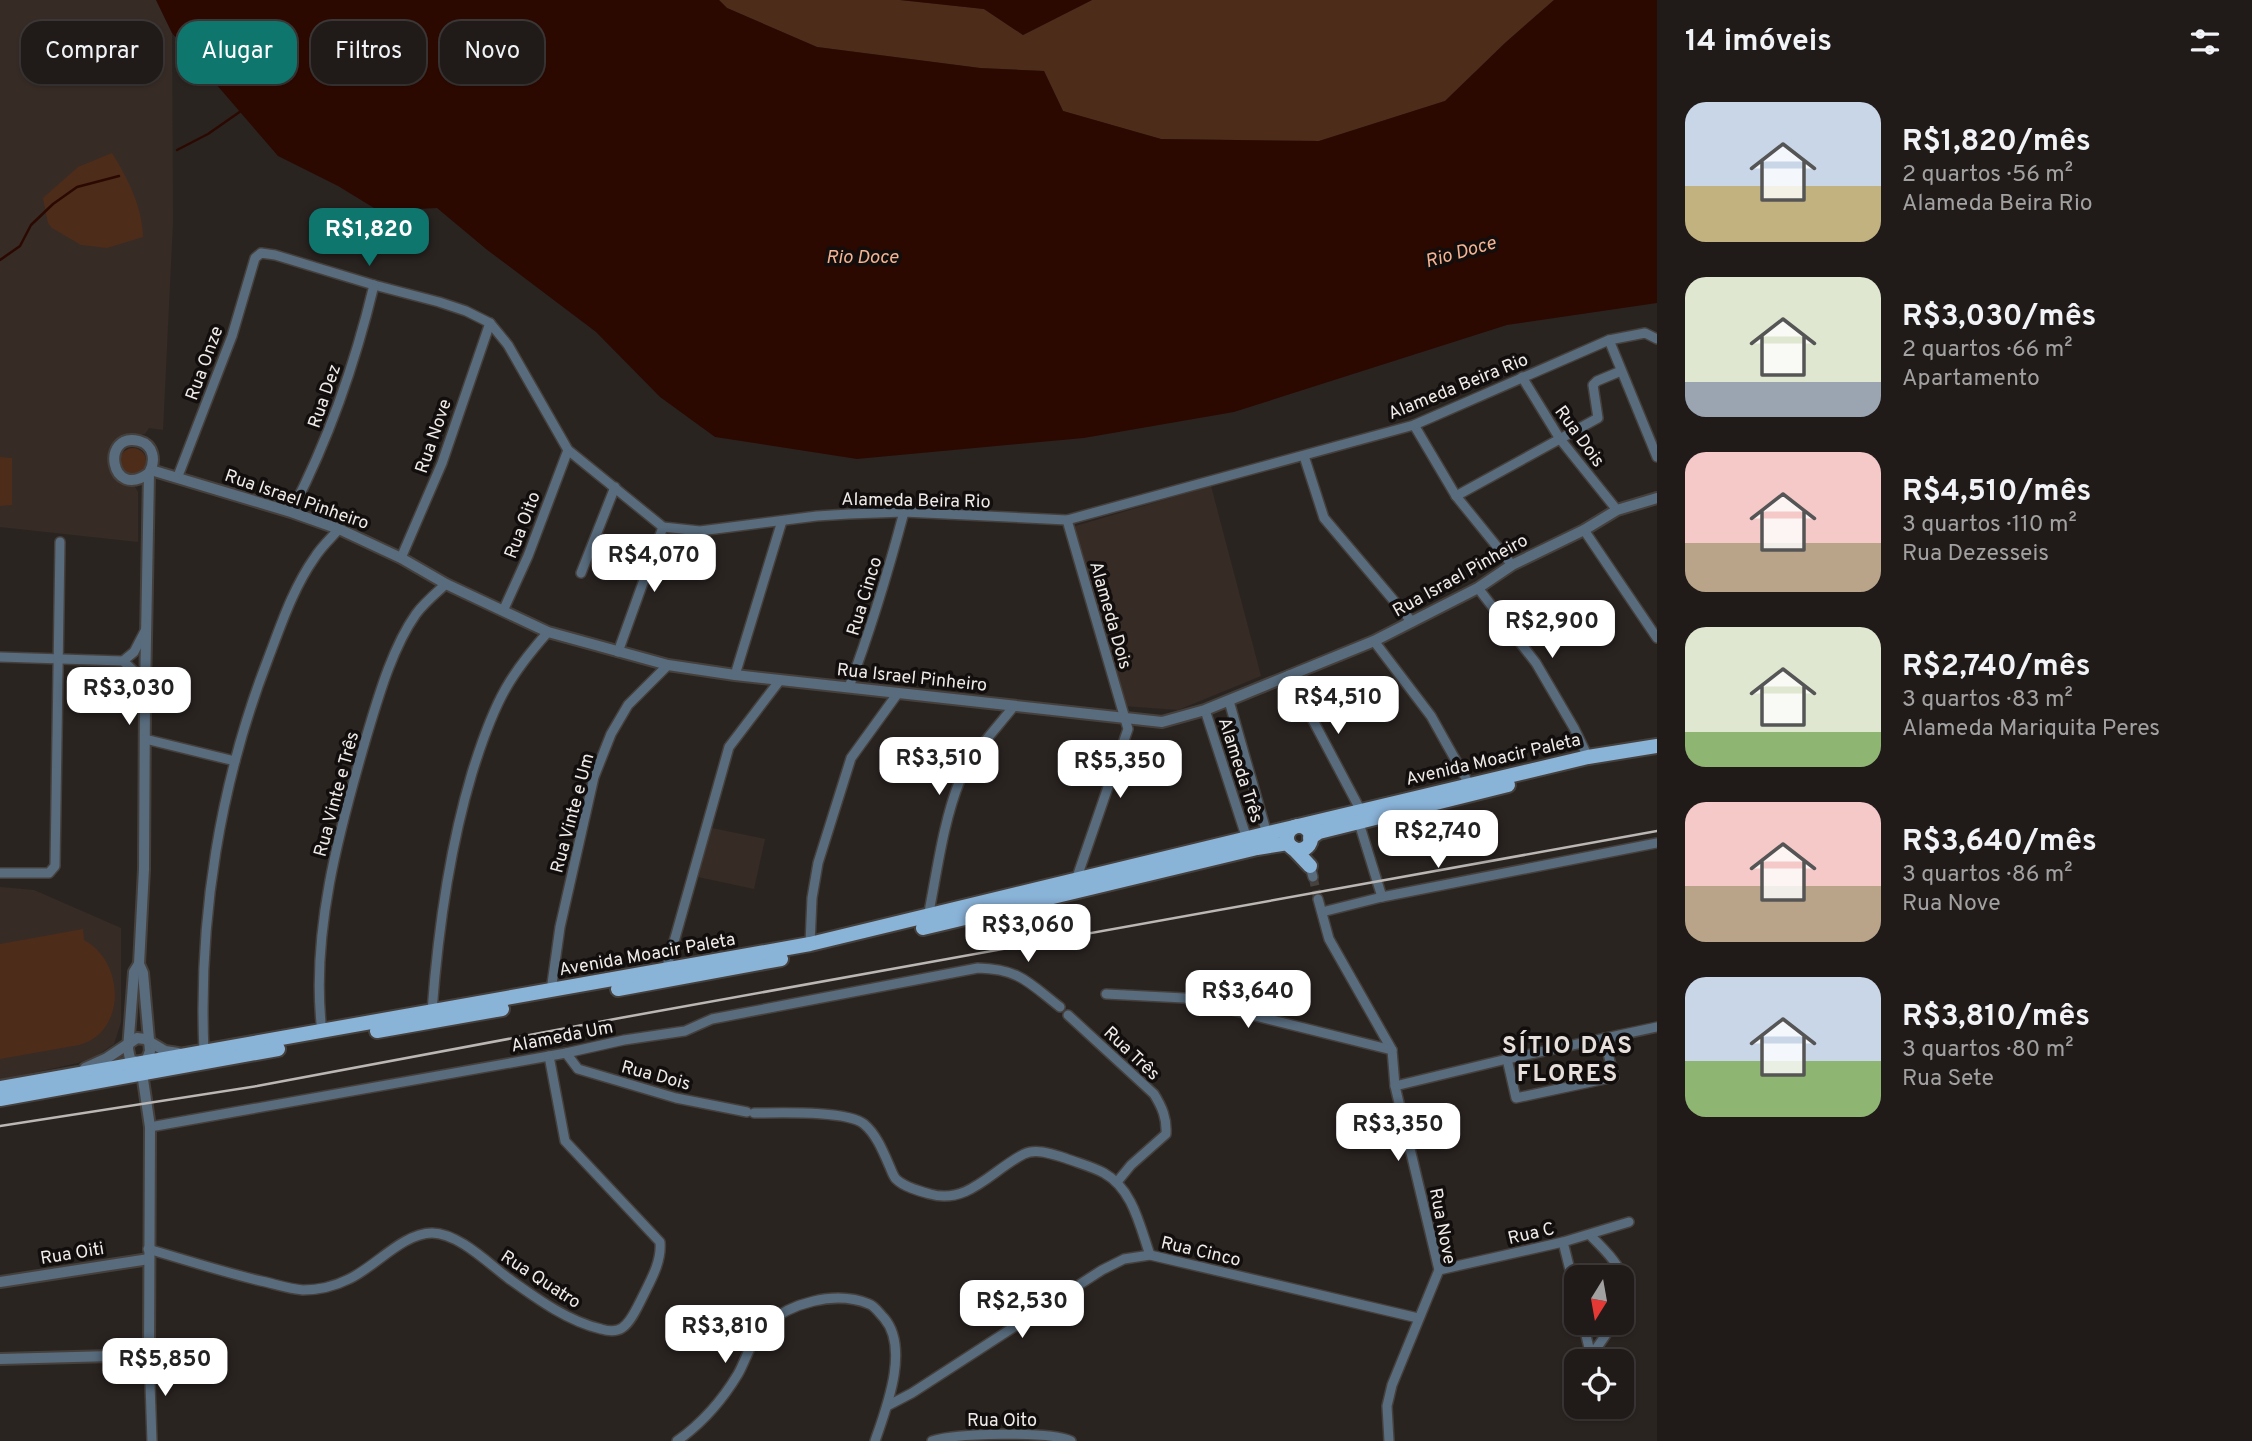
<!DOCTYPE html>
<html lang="pt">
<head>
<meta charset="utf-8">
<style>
  body { margin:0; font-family:Overpass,sans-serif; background:#282422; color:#f1f3f6; height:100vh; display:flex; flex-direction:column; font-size:26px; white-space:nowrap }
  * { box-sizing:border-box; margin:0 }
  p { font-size:23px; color:#a2a1a2 }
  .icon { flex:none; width:38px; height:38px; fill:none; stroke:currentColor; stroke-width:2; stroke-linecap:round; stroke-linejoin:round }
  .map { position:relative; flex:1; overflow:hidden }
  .sheet { display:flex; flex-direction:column; background:#201b19; width:595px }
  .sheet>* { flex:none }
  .top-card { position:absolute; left:21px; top:21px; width:665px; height:63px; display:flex; gap:14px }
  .needle { width:46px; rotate:191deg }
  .fabs { position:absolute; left:1564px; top:1265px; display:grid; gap:14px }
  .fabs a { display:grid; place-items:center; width:70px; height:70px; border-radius:14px; background:#201b19; box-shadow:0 2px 5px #0004,0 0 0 2px #3d3938; font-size:35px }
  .price { position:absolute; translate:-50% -60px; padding:0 16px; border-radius:14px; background:#fff; color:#222; font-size:23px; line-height:46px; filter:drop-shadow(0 2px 4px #0008) }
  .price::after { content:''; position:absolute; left:50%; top:42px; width:21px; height:16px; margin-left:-10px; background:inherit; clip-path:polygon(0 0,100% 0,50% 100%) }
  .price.selected { background:#0f766e; color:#fff }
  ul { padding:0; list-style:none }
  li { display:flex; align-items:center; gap:21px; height:175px; padding:0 28px }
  li span { display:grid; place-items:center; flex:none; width:196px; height:140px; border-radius:21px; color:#555 }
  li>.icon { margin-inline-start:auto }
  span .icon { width:84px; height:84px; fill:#fffc; stroke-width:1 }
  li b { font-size:30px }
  h2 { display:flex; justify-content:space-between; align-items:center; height:84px; padding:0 28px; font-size:30px }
  .pill { padding:0 24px; border-radius:21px; background:#201b19; box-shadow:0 2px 5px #0004,0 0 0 2px #3d3938; font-size:24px; line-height:63px }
  .pill.selected { background:#0f766e; color:#fff }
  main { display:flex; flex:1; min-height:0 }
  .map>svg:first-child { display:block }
</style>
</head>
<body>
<main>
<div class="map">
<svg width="1657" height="1441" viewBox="0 0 1657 1441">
  <rect width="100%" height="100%" fill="#2a2421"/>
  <!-- built -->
  <g fill="#372b25">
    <polygon points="0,0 156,0 172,33 173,222 163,430 149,428 145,434 127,437 114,445 109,455 109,462 117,479 135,487 138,492 138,542 0,527"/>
    <polygon points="1211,486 1261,676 1178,710 1124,706 1072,527"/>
    <polygon points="712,828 765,839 754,889 698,877"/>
    <polygon points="0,887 34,890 121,928 121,1022 114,1044 96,1056 78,1063 0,1080"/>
  </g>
  <!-- green -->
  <g fill="#4e2c1a">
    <polygon points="719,0 900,0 984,9 1023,35 1092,0 1554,0 1505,43 1445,101 1319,141 1161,139 1063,111 1044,71 980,68 817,47 727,8"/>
    <path d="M112,153c16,26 30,53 31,84l-36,11 -26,-3 -29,-17 -4,-5 -5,-25 35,-31z"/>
    <circle cx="133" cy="461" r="13"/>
    <polygon points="0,457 12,458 12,505 0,506"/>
    <path d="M83,929l1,11c41,22 43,92 -5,105l-79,14v-115z"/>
  </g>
  <!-- water -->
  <g fill="#2c0900">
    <polygon points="156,0 719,0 727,8 817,47 980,68 1044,71 1063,111 1161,139 1319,141 1445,101 1505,43 1554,0 1657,0 1657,303 1507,325 1234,412 1084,438 857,459 715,437 660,397 596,332 486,249 437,208 379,211 338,186 278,156 172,33"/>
    <polygon points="900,0 1092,0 1023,35 984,9"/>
  </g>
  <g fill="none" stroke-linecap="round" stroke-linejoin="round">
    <!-- stream -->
    <g stroke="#2c0900" stroke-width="2.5">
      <polyline points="177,150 208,134 241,111"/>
      <polyline points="0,260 20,246 31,225 53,204 77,187 119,176"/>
    </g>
    <!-- minor-tunnel -->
    <polyline stroke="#48423f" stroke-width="9" stroke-dasharray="9 4.5" stroke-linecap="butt" points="1313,877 1318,899"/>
    <defs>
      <g id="minor">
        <polyline points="1609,340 1657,457"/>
        <polyline points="1522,377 1560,439 1617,510"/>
        <polyline points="1414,425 1456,496 1512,565"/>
        <polyline points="1304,456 1324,518 1412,622"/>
        <polyline points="178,476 232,336 255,258 261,253 275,255 374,285 439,302 466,311 490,323 508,345 568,450 663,527 700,531 817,516 849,514 904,512 1067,520 1414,425 1609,340 1645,333 1657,339"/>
        <polyline points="1456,496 1598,418 1593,385 1597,381 1621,371"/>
        <path d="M291,512c37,-71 64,-148 83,-227"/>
        <polyline points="1067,520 1128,729 1076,880"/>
        <polyline points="1584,530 1657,638"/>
        <polyline points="401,558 442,463 490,323"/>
        <polyline points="581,573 615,487"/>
        <polyline points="1478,588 1536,663 1574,728 1588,757"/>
        <polyline points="503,611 528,556 568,450"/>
        <polyline points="1374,641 1431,716 1469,784"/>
        <polyline points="618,652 663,527"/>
        <polyline points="0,657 123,661 134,652 146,629"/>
        <polyline points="123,661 135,672 145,694"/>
        <polyline points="735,675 782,521"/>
        <polyline points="1289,675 1361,811"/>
        <path d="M849,687c22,-58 39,-115 55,-175"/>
        <polyline points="1229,701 1267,834"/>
        <polyline points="1205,710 1247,839"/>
        <polyline points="145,739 235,761"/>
        <polyline points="1359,823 1382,897"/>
        <polyline points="1310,866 1313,877"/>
        <polyline points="0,873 49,873 55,866 60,542"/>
        <polyline points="1318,899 1329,939 1392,1050 1395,1086 1439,1270 1392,1385 1387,1406 1389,1441"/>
        <polyline points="1322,912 1382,897 1657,843"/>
        <path d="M928,917c9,-45 15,-95 32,-137 12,-27 36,-51 54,-74"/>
        <polyline points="810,944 812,898 818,863 851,758 898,693"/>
        <polyline points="666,970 729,747 780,680"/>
        <polyline points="551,991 560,927 594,777 611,734 628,705 668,665"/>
        <polyline points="1106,994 1184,998 1392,1050"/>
        <path d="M432,1011c6,-81 17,-161 40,-238 9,-29 19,-59 34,-85 12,-21 26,-38 42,-56"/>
        <path d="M1068,1015l86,79c8,13 13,24 12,40l-35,31 -14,17"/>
        <path d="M322,1032c-12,-97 17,-201 44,-294 12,-40 26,-90 50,-124 8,-11 19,-20 30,-30"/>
        <path d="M204,1052c-6,-133 16,-269 64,-393 13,-34 25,-71 47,-102 6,-10 16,-19 24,-28"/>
        <polyline points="566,1053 578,1069 676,1098 747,1112"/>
        <polyline points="1507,1059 1516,1098 1614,1077 1604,1038"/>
        <polyline points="1395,1086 1507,1059 1657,1027"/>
        <path d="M754,1113c23,0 93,-3 110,11 12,10 19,27 25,41 2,4 4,11 7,14 8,8 23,12 34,15 38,11 62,-24 94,-40 12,-6 28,0 41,4 13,5 28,9 39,15 29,16 36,54 46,82"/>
        <path d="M150,1127l416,-74 58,-13 61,-9 27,-12 266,-51c42,1 51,15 82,39"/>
        <path d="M1590,1235c16,17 37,33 32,58"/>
        <polyline points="1563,1242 1577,1298"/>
        <path d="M148,1249c38,11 75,23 113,32 14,3 28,8 42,9 16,0 32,-4 46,-11 26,-12 54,-46 83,-46 26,0 56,30 76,45 28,20 59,43 93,51 7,2 15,3 21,-1 8,-5 14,-18 18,-26 9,-19 22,-39 20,-60l-95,-101 -16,-85"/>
        <polyline points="1439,1270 1563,1242 1629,1222"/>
        <polyline points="1583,1323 1591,1356"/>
        <polyline points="149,1355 152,1441"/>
        <polyline points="1591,1356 1614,1323"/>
        <polyline points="887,1406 912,1393 1102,1270 1124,1259 1150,1255 1418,1318"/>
        <path d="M677,1441c24,-17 46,-42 61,-67 8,-14 14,-36 25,-47 26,-24 72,-37 106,-23 6,2 10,9 15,14 26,30 2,91 -9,123"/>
        <path d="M932,1441c24,-8 118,-10 139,0"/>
      </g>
      <g id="tertiary">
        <polyline points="151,470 291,512 339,529 401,558 446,584 548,632 668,665 735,675 1162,722 1205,710 1374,641 1478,588 1512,565 1584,530 1617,510 1657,498"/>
        <polyline points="139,964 134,972 128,1049 130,1059 140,1064"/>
        <path d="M141,1065l6,-6 3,-8 -7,-78 -4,-9 5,-95 1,-175 4,-221c7,-12 5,-28 -10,-32 -39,-10 -29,61 10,32"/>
        <polyline points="85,1068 107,1058 137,1038 145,1039 165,1051 178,1053"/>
        <polyline points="0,1282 149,1259"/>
        <polyline points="0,1359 149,1355 150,1127 141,1066"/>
      </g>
      <g id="primary">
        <polyline points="1298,826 1588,757 1657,746"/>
        <circle cx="1299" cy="838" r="12"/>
        <polyline points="1310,838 1319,832 1508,785"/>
        <polyline points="1293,848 1310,866"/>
        <polyline points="923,928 1257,848 1288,843"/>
        <polyline points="618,989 781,959"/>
        <polyline points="377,1031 502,1009"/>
        <polyline points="0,1088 810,944 1294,827"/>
        <polyline points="0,1099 278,1049"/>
      </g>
    </defs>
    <!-- minor casing -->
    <use href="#minor" stroke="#46403d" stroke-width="12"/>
    <!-- tertiary casing -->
    <use href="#tertiary" stroke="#46403d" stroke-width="14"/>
    <!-- primary casing -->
    <use href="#primary" stroke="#46403d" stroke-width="18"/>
    <!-- minor -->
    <use href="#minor" stroke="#586c7e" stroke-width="9"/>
    <!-- tertiary -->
    <use href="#tertiary" stroke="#586c7e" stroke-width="10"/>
    <!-- primary -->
    <use href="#primary" stroke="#8ab3d8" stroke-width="14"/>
    <!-- rail -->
    <polyline stroke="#bbb7b4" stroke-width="2.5" points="0,1126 257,1086 620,1018 1657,831"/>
  </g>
  <g text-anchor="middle" stroke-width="7" stroke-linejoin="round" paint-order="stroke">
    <!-- street labels -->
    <g font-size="18" fill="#efebe9" stroke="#110e0d">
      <text transform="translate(204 363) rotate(-70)" y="6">Rua Onze</text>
      <text transform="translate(1458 386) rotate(-22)" y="6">Alameda Beira Rio</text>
      <text transform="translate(324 396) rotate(-71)" y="6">Rua Dez</text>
      <text transform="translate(433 436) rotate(-71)" y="6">Rua Nove</text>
      <text transform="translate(1580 436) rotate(54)" y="6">Rua Dois</text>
      <text transform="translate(297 499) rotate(19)" y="6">Rua Israel Pinheiro</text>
      <text transform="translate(916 500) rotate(1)" y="6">Alameda Beira Rio</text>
      <text transform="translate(522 525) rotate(-69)" y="6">Rua Oito</text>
      <text transform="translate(1460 575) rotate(-29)" y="6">Rua Israel Pinheiro</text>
      <text transform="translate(864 596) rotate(-73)" y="6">Rua Cinco</text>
      <text transform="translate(1111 615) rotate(74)" y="6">Alameda Dois</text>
      <text transform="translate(912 677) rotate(6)" y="6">Rua Israel Pinheiro</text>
      <text transform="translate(1493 759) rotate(-13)" y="6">Avenida Moacir Paleta</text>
      <text transform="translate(1241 770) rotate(72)" y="6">Alameda Três</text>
      <text transform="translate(336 794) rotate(-75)" y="6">Rua Vinte e Três</text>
      <text transform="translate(572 813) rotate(-75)" y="6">Rua Vinte e Um</text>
      <text transform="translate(647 954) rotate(-10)" y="6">Avenida Moacir Paleta</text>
      <text transform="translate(562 1036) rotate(-11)" y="6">Alameda Um</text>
      <text transform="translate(1132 1053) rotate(43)" y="6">Rua Três</text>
      <text transform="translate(656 1075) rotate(15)" y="6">Rua Dois</text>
      <text transform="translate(1443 1226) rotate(79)" y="6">Rua Nove</text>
      <text transform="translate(1531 1233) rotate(-13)" y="6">Rua C</text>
      <text transform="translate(1201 1251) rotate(13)" y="6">Rua Cinco</text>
      <text transform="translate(72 1253) rotate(-9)" y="6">Rua Oiti</text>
      <text transform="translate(541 1279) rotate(33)" y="6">Rua Quatro</text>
      <text x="1002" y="1426">Rua Oito</text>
    </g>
    <!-- water labels -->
    <g font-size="19" font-style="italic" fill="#f5b392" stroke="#110e0d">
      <text transform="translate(1460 251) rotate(-16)" y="7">Rio Doce</text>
      <text x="862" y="263">Rio Doce</text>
    </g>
    <!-- district labels -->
    <g font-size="24" font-weight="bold" letter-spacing="2" fill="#e7dfdb" stroke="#110e0d">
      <text x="1568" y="1053">SÍTIO DAS<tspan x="1568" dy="28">FLORES</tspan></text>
    </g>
  </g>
</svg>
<div class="fabs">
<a><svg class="needle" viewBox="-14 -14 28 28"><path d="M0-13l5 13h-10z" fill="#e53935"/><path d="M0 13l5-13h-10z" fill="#a2a1a2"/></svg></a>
<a><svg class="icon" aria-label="locate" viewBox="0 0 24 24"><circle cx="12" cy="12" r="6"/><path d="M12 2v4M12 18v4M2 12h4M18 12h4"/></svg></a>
</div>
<b class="price selected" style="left:369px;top:268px">R$1,820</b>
<b class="price" style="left:654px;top:594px">R$4,070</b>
<b class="price" style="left:1552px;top:660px">R$2,900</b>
<b class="price" style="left:129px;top:727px">R$3,030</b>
<b class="price" style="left:1338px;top:736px">R$4,510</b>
<b class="price" style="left:939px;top:797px">R$3,510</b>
<b class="price" style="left:1120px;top:800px">R$5,350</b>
<b class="price" style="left:1438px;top:870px">R$2,740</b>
<b class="price" style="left:1028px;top:964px">R$3,060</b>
<b class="price" style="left:1248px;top:1030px">R$3,640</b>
<b class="price" style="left:1398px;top:1163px">R$3,350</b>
<b class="price" style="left:1022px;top:1340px">R$2,530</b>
<b class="price" style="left:725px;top:1365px">R$3,810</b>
<b class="price" style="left:165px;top:1398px">R$5,850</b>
<div class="top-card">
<a class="pill">Comprar</a>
<a class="pill selected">Alugar</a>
<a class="pill">Filtros</a>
<a class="pill">Novo</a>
</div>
</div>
<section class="sheet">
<h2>14 imóveis<svg class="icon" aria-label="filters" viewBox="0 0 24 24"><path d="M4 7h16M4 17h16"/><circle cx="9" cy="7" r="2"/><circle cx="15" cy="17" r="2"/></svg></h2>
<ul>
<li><span style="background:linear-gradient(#c9d6e8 60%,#c2b280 0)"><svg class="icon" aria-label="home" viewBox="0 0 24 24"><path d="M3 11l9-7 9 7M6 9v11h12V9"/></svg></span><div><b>R$1,820/mês</b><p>2 quartos · 56 m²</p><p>Alameda Beira Rio</p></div></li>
<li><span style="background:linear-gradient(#dfe7d0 75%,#9aa5b1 0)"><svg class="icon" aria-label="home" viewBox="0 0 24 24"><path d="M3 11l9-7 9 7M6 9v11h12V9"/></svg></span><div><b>R$3,030/mês</b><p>2 quartos · 66 m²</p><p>Apartamento</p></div></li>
<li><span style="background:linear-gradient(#f6c9c9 65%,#b9a48a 0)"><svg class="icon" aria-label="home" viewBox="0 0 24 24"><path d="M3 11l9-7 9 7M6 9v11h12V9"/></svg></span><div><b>R$4,510/mês</b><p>3 quartos · 110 m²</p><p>Rua Dezesseis</p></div></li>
<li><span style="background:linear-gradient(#dfe7d0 75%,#8fb573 0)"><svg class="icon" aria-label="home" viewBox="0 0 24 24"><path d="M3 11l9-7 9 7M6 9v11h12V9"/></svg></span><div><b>R$2,740/mês</b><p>3 quartos · 83 m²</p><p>Alameda Mariquita Peres</p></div></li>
<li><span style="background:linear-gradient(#f6c9c9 60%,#b9a48a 0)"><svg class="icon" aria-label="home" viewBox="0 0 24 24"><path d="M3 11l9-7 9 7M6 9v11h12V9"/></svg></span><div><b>R$3,640/mês</b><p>3 quartos · 86 m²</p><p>Rua Nove</p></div></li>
<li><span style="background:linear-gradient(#c9d6e8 60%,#8fb573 0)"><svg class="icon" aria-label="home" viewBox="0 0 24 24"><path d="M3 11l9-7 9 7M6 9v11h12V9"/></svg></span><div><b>R$3,810/mês</b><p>3 quartos · 80 m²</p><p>Rua Sete</p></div></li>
</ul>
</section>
</main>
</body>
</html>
